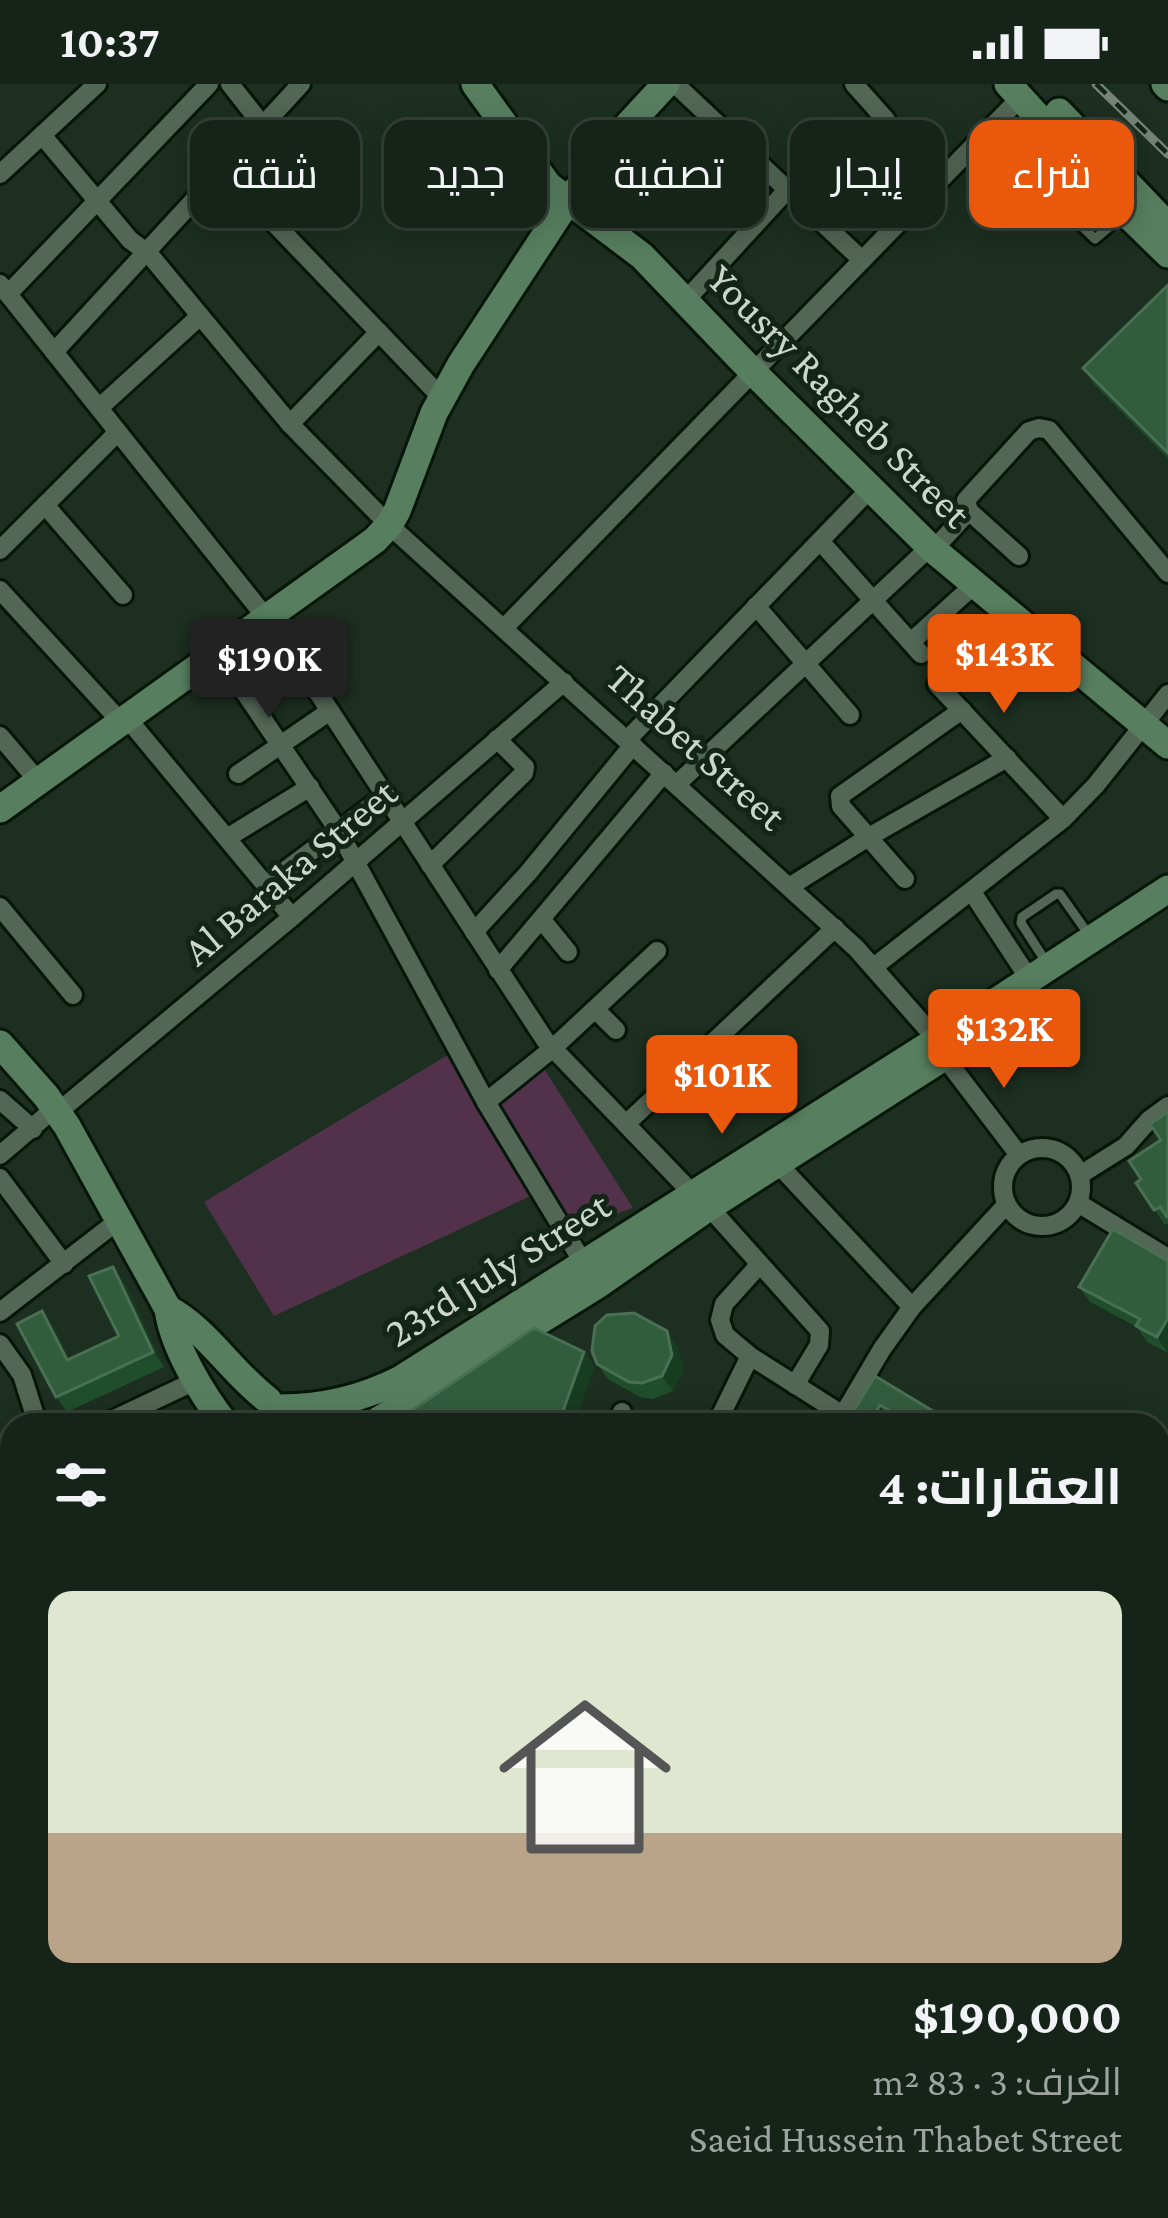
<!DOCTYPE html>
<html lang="ar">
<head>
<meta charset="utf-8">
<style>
  body { margin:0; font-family:"Crimson Pro",Cairo,serif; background:#1e2b21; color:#f1f3f6; direction:rtl; height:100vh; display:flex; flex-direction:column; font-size:45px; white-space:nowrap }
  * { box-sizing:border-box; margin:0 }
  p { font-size:39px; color:#9da4a2 }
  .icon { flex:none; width:66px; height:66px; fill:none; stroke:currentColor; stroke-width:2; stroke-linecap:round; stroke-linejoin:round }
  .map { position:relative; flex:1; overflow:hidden; direction:ltr }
  .side { position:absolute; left:0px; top:1329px; width:1170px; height:807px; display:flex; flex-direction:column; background:#152318; border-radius:36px 36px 0 0; box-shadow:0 6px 30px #0003,0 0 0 3px #344037; direction:rtl }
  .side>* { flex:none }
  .banner { position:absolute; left:36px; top:36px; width:1098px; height:108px; direction:rtl; display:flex; gap:24px }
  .price { position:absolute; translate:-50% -102px; padding:0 27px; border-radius:12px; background:#ea580c; color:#fff; font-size:39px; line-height:78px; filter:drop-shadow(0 3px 6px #0008) }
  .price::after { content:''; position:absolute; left:50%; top:72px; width:36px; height:27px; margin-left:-18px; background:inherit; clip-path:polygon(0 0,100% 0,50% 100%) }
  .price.active { background:#222; color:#fff }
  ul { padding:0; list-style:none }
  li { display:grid; align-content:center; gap:24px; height:636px; padding:0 48px }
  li+li { border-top:3px solid #344037 }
  li span { display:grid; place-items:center; height:372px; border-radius:24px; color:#555 }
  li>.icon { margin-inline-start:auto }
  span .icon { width:216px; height:216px; fill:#fffc; stroke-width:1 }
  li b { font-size:51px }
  h2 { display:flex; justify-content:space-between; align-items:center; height:144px; padding:0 48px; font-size:51px }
  .chip { padding:0 42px; border-radius:24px; background:#152318; box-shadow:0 6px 30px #0003,0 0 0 3px #344037; font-size:42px; line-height:108px }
  .chip.active { background:#ea580c; color:#fff }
  .status { display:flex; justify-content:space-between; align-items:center; height:84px; padding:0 60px; background:#152318; direction:ltr }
  .status svg { height:33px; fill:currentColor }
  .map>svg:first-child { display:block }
</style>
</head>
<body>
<div class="status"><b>10:37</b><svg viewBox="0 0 49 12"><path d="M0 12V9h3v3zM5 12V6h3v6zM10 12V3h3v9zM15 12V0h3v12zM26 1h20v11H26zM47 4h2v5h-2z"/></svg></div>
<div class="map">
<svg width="1168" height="2134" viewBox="0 0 1168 2134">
  <rect width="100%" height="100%" fill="#1c2f20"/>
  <!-- green -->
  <g fill="#51324a">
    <polygon points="451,969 535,1110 274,1232 204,1118"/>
    <polygon points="541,980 633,1124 568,1146 492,1018"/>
  </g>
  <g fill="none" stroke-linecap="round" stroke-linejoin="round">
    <defs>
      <g id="lane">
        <polyline points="1091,99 1068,120 1067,128 1095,155 1122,132"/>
        <polyline points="1048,881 1021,839 1022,833 1056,810 1060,810 1089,851"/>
      </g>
      <g id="street">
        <polyline points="230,0 308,99"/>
        <polyline points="675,0 862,176"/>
        <polyline points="854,0 886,36"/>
        <polyline points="42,51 130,156 149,170 290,340 389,441 856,864 937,956"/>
        <polyline points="0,90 97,0"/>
        <polyline points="276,141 441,313"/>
        <polyline points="0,200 283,555 545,956 692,1109"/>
        <polyline points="8,210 209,0"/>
        <polyline points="685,217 787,106"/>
        <polyline points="54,268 301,0"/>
        <polyline points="99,324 200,232"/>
        <polyline points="290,340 379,248"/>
        <polyline points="45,421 123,511"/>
        <polyline points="820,457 921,570"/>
        <polyline points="0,466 118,348"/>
        <polyline points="933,466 969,427"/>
        <polyline points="1019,472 969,427 966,416 1029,347 1039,344 1049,346 1168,489"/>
        <polyline points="0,506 121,638"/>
        <polyline points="756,522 850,631"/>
        <polyline points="504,544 1021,13"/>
        <polyline points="911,558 975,500"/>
        <polyline points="218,569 338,746 486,1018 584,1180"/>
        <polyline points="937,600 1063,735"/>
        <polyline points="127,634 292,833"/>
        <polyline points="0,652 38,697"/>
        <polyline points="628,655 870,405"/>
        <polyline points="238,690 330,627"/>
        <polyline points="677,700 930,463"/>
        <polyline points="227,754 310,703"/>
        <polyline points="430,781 524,689 525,683 497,655"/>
        <polyline points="905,795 841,722 840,712 962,626"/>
        <polyline points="266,801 386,711"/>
        <polyline points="789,803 867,754 1007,674"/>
        <polyline points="972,808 1030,896"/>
        <polyline points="0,823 73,911"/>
        <polyline points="542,836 568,868"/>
        <polyline points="474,848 528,789 633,661"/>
        <polyline points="875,882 1063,735 1096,701 1168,610"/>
        <polyline points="498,886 664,689"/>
        <polyline points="595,925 616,946"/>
        <polyline points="945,974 1019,1071"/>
        <polyline points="0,1016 33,1045"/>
        <polyline points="486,1018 552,965 657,867"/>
        <polyline points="58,1028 292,833 564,598"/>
        <polyline points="627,1039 835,844"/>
        <circle cx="1042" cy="1103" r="39"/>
        <polyline points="0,1071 55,1024"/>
        <polyline points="777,1079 912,1223"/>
        <polyline points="1080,1091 1126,1062 1149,1036 1168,1022"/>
        <polyline points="0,1094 64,1180"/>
        <polyline points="1078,1119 1168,1174"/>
        <polyline points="709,1123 820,1247 819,1261 795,1301"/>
        <polyline points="760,1180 724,1220 720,1236 725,1251 750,1272 843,1331"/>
        <polyline points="0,1228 119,1136"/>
        <polyline points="0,1260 22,1291 38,1341"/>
        <polyline points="102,1341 197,1296"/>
        <polyline points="617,1341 622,1328"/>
        <polyline points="716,1341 750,1272"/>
        <polyline points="837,1341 882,1265 912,1223 1007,1120"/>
        <polyline points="0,1386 12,1381"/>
        <polyline points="1158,1394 1168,1384"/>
        <polyline points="7,1439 12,1436"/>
        <polyline points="0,1505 12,1499"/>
        <polyline points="0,1544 12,1537"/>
        <polyline points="0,1584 11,1597"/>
        <polyline points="0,1687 12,1688"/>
        <polyline points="0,1755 12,1750"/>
        <polyline points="0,1810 12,1807"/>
        <polyline points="0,1857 12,1857"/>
        <polyline points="1158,1868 1168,1863"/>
        <polyline points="0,1906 12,2052"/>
        <polyline points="1158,1980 1168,1995"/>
        <polyline points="0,2113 12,2110"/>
        <polyline points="72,2124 73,2134"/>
        <polyline points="136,2124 137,2134"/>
        <polyline points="299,2124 301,2134"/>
        <polyline points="690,2124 692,2134"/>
        <polyline points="784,2124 787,2134"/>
        <polyline points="942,2124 946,2134"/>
        <polyline points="1031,2124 1035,2134"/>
        <polyline points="1135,2124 1139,2134"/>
        <polyline points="987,2134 1008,2124"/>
      </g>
      <g id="secondary">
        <polyline points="475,0 548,101 642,172 753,288 930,463 1168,661"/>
        <polyline points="1008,0 1126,129 1168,170"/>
        <polyline points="1165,0 1168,3"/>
        <polyline points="1059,28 1168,142"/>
        <polyline points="0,725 375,456 389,441 397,427 434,329 461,280 567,118 629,40 666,0"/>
        <path d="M0,960l46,52 21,30 101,183c5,38 35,87 58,116"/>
        <path d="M168,1225c38,20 65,65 100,91"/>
        <path d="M280,1324c44,0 82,-9 121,-29l536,-339 231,-151"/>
        <polyline points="371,1341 599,1200 709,1123 1008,932"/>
        <polyline points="1158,1720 1168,1727"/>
        <polyline points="416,2134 421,2124"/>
      </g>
    </defs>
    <!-- lane casing -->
    <use href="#lane" stroke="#061609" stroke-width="15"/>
    <!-- street casing -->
    <use href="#street" stroke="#061609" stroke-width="24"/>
    <!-- secondary casing -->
    <use href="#secondary" stroke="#061609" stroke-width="33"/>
    <!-- lane -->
    <use href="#lane" stroke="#536756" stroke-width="9"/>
    <!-- street -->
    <use href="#street" stroke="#536756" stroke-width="18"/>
    <!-- secondary -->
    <use href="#secondary" stroke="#577f5f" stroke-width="27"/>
    <defs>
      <polyline id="rail" points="1096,0 1168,70"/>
    </defs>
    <!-- rail casing -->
    <use href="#rail" stroke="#758477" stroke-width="9"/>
    <!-- rail -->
    <use href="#rail" stroke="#132516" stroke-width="4.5" stroke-dasharray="14" stroke-linecap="butt"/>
  </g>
  <!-- wall -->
  <g fill="#204e2c">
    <polygon points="1168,201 1168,374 1094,300 1083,284"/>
    <polygon points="1168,1028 1168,1140 1165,1141 1136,1099 1141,1095 1161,1056"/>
    <polygon points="1168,1177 1168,1269 1147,1258 1137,1243 1090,1218 1079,1203"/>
    <polygon points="124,1198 164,1283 67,1328 56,1313 42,1227 53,1243 69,1275 119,1252"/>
    <polygon points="667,1247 678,1263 683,1286 673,1307 653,1315 640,1313 608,1295 597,1280"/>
    <polygon points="875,1292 956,1341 898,1341 890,1336 888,1341 845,1341"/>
    <polygon points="0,1598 12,1612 12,1631 0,1639"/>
  </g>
  <!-- shaded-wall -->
  <g fill="#173c20">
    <polygon points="113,1183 124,1198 164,1283 153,1268"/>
    <polygon points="42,1227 53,1243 77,1292 67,1276"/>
    <polygon points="1168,1234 1168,1269 1157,1253"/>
    <polygon points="667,1247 678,1263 683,1286 673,1307 662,1292"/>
    <polygon points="584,1268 595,1283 574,1341 558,1341"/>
    <polygon points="880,1321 890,1336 888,1341 868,1341"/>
  </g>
  <!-- building -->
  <g fill="#325d3d" stroke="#4a7054" stroke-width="3">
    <polygon points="1168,201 1168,369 1083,284"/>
    <polygon points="1168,1028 1168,1133 1167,1133 1160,1123 1154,1126 1136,1099 1141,1095 1129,1077 1161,1056 1150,1040"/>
    <polygon points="1113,1145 1168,1177 1168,1234 1157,1253 1136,1242 1140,1235 1079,1203"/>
    <polygon points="113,1183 153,1268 56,1313 17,1240 42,1227 67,1276 119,1252 89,1192"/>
    <polygon points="634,1229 667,1247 672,1271 662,1292 642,1299 629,1298 597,1280 592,1267 595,1242 607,1231"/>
    <polygon points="534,1244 584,1268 558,1341 402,1341 402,1333"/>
    <polygon points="875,1292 956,1341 904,1341 907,1337 880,1321 868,1341 845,1341"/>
    <polygon points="2,1596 12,1613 12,1620 0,1628"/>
  </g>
  <g text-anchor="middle" stroke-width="10" stroke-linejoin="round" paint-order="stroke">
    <!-- street labels -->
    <g font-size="42" fill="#cbd6cc" stroke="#132516">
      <text transform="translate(840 311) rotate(45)" y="15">Yousry Ragheb Street</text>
      <text transform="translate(697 662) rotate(42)" y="15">Thabet Street</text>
      <text transform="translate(289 787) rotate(-40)" y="15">Al Baraka Street</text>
      <text transform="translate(497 1184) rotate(-32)" y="15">23rd July Street</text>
    </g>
  </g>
</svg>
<b class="price" style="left:1004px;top:632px">$143K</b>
<b class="price active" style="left:269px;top:637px">$190K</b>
<b class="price" style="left:1004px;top:1007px">$132K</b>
<b class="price" style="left:722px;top:1053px">$101K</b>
<div class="banner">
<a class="chip active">شراء</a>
<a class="chip">إيجار</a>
<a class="chip">تصفية</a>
<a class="chip">جديد</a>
<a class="chip">شقة</a>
</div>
<section class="side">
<h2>العقارات: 4<svg class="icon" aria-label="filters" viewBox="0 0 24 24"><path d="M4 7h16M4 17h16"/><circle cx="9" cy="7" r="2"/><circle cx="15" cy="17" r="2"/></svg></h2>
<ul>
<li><span style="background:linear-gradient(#dfe7d0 65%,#b9a48a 0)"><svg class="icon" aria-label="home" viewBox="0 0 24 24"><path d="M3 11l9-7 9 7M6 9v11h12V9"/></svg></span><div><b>$190,000</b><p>الغرف: 3 · 83 m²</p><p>Saeid Hussein Thabet Street</p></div></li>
</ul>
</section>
</div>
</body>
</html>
